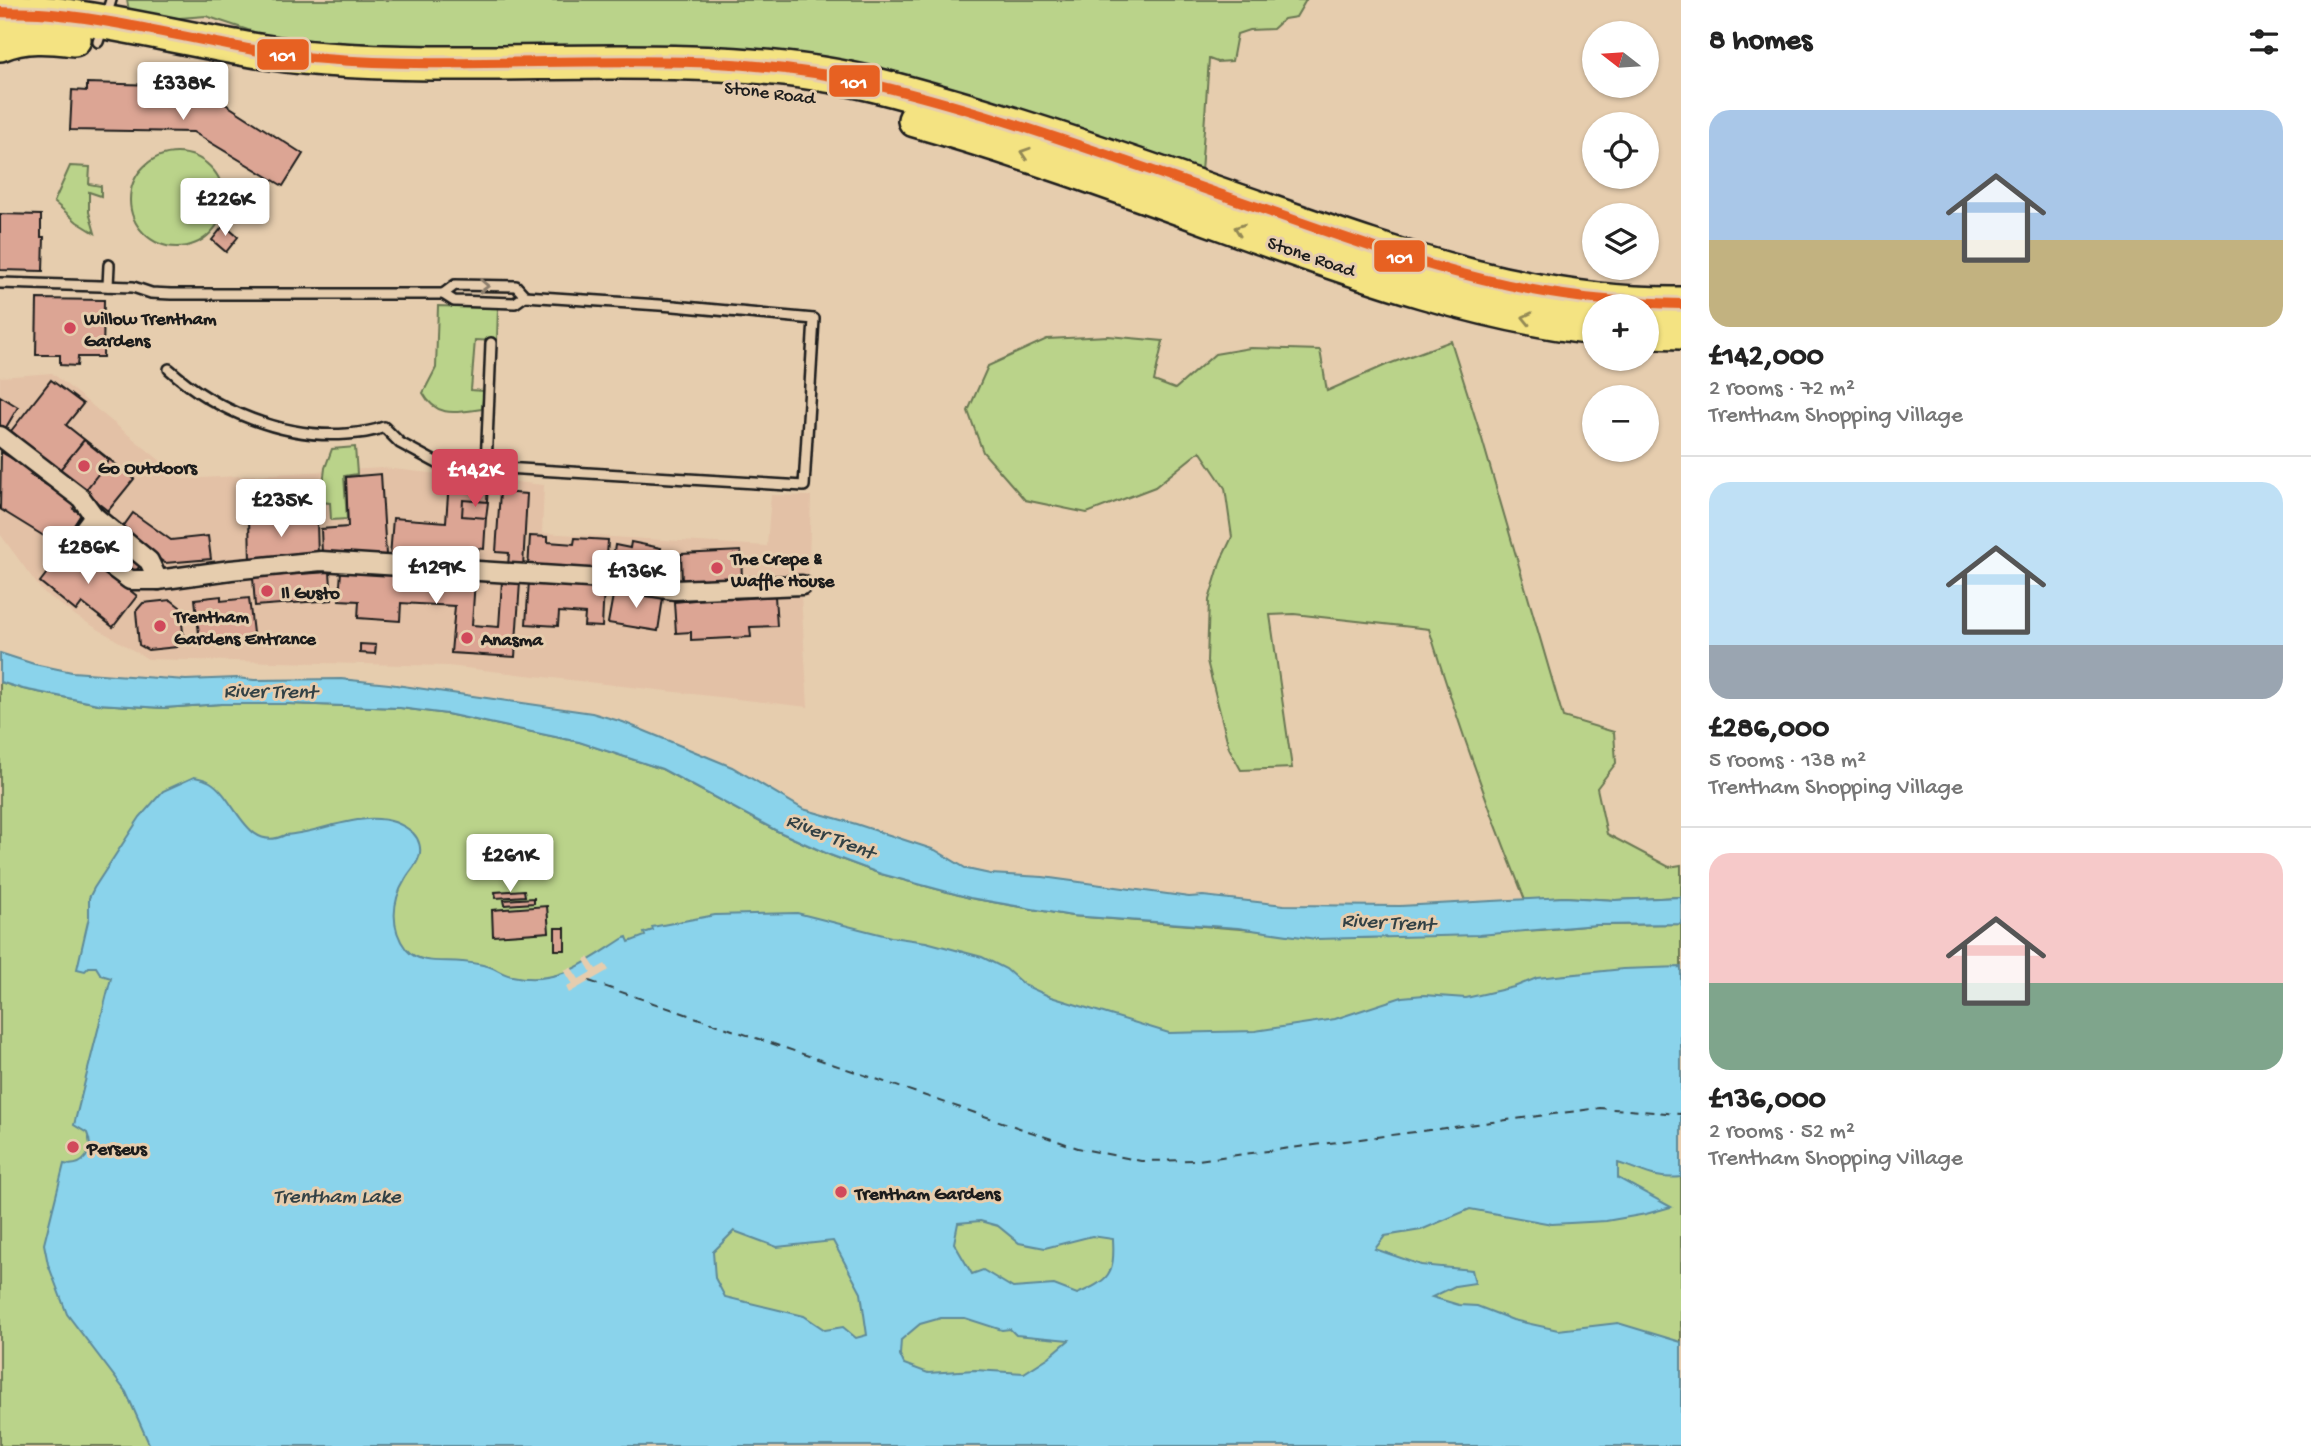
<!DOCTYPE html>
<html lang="en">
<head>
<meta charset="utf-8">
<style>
  body { margin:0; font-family:"Gochi Hand",sans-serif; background:#f6f6f6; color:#222; height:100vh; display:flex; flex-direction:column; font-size:26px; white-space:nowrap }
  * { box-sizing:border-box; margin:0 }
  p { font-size:23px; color:#767676 }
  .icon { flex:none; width:38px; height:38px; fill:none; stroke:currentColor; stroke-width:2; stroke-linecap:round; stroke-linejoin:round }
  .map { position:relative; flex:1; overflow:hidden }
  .drawer { display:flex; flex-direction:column; background:#fff; width:630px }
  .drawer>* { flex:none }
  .needle { width:46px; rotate:287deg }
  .controls { position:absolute; left:1582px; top:21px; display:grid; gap:14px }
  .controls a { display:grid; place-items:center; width:77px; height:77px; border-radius:50%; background:#fff; box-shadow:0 2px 5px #0004; font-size:35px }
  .price { position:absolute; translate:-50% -60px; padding:0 16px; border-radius:7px; background:#fff; color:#222; font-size:23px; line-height:46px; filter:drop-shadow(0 2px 4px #0008) }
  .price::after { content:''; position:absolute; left:50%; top:42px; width:21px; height:16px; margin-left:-10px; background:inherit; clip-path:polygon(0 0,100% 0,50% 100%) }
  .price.on { background:#d1495b; color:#fff }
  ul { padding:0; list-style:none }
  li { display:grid; align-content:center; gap:14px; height:371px; padding:0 28px }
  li+li { border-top:2px solid #e0e0e0 }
  li span { display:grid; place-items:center; height:217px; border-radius:21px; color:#555 }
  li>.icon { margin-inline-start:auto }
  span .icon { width:126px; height:126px; fill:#fffc; stroke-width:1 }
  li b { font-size:30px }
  h2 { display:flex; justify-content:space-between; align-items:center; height:84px; padding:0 28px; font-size:30px }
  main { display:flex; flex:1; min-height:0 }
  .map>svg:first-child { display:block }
</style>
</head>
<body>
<main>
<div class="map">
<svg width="1681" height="1446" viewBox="0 0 1681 1446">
  <rect width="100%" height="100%" fill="#e6cdae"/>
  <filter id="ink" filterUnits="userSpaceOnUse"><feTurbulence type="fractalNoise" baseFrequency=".0143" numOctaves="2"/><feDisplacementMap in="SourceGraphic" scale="14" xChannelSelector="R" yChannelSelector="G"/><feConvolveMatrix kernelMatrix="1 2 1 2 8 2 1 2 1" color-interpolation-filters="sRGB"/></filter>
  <g filter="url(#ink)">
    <!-- built -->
    <polygon fill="#e3c1a6" points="52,373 183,479 383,468 544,485 542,533 767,546 771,495 811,496 808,597 801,596 808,707 448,666 148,659 76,616 42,591 0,534 0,377"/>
    <!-- green -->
    <g fill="#bad38a" stroke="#6b7853" stroke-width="2">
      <polygon points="127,0 1306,0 1296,17 1284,19 1273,29 1249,30 1237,34 1232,61 1217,62 1209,59 1201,172 916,85 474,48 278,40 206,16 166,19 129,11"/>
      <circle cx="177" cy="200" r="47"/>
      <polygon points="70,166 90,167 89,184 101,186 101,196 89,192 89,212 95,233 77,222 54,202"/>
      <path d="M438,306l60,2 -1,33 -22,-1 -4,50 13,1 -2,18c-24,3 -45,10 -59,-16l13,-25z"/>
      <path d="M1108,336l55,5 -9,40 21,8 40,-35 35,-6 70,2 7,41 59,-26 65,-24 31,98 81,278 51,15 2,31 -19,25 10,46 62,33 12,-2v32l-66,3 -51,-3 -39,3c-36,-90 -68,-179 -96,-271l-135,-15 -24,1 22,153 -51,2 -12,-22 -22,-87 2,-61 12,-40 11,-23 -7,-49 -25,-37 -45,36 -68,26 -62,-13 -42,-48 -15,-41 20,-45 59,-27z"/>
      <polygon points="355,447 357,474 344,476 347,519 331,520 330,503 321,502 325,468 332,449"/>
      <polygon points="0,682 23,689 98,704 163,708 221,704 289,704 400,708 447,714 580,742 662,769 775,830 830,855 881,874 970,898 1072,916 1359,938 1541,930 1596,925 1681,924 1681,1446 0,1446"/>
    </g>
    <!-- water -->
    <g fill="#8ad3eb" stroke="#5e8a98" stroke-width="2" fill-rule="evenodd">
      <polygon points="0,653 34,664 72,672 186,680 237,678 254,680 341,679 389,684 592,713 623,722 732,767 803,809 856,824 935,850 967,869 990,874 1043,877 1189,897 1203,896 1284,905 1400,906 1564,897 1615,900 1681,897 1681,924 1596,925 1479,935 1316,939 1238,928 1072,916 970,898 881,874 830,855 775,830 662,769 579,742 447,714 400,708 289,704 221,704 163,708 98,704 23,689 0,682"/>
      <path d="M194,777c6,1 11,2 16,5 26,15 36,72 75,53 40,-2 92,-34 128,-2 6,6 9,16 6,24 -2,8 -10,15 -14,23 -13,21 -15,48 1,69 13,16 38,11 56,13 10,1 21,2 31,6 6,3 12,7 19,8 47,10 75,-15 112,-38l3,-1 2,5 16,-6 -1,-3 9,-3 -1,-3 63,-12 82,-2 94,24 35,5 56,15 24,12 18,16 27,12 118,36 86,-2 80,-12 67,-22 22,-2 42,3 48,-11 23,-9 86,-9 58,-2v210c-27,3 -39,-7 -63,-14v15l53,29 -25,7 -40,7 -54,3 -82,-15 -49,21 -36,6 -10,13 46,16 51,5 3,13 -20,3 -23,11 27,8 18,1 36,14 45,10 60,-7 63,19v104h-1531l-24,-54 -59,-78 -19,-50 -4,-20 20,-80c20,4 31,-13 23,-31l-13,-8 37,-147 -10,-3 -5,-8h-7l-4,4 -8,-2 12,-52v-19l5,-10 46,-71 23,-26zM980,1221l18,5 21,17 26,5 47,-12 21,3c2,36 -4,41 -36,55l-23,-9 -41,3 -30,-18 -11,4 -18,-31 4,-20zM734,1231l43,16 56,-6 28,52 6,42 -11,3 -13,-11 -18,3 -21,-14 -79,-19 -10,-19 -2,-26zM941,1318h24l37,12 8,-1 6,6 53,5 -20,17 -25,16 -49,-3 -47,3 -24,-9 -4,-9 1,-15 19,-16z"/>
    </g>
    <!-- pier -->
    <polygon fill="#e6cdae" points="588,957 596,969 605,964 609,970 569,993 566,987 572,983 564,970 571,967 579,979 591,972 584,960"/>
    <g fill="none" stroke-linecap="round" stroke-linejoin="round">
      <!-- ferry -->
      <polyline stroke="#324145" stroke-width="2" stroke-dasharray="9 7" stroke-linecap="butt" points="589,981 1078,1148 1141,1161 1198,1160 1600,1108 1681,1114"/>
    </g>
    <!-- building -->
    <g fill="#dca594" stroke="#1c1c1c" stroke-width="2">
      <polygon points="87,83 157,85 157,91 205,91 303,154 283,186 193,132 70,130 72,90 87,91"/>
      <polygon points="0,214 41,215 41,237 44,237 43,271 0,270"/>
      <polygon points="224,225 238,237 226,252 212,240"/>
      <polygon points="37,299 104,300 103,357 78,357 77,366 60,365 60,355 36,355"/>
      <polygon points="51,380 83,404 66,425 134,479 108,511 40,458 42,456 11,431"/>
      <polygon points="0,396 18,407 5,429 0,426"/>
      <polygon points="84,440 109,460 84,492 58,472"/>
      <polygon points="1,452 33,471 30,475 76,503 73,509 81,514 68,536 59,531 52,541 0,509"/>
      <polygon points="381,474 386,555 350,557 350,552 322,554 321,529 348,527 346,477"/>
      <polygon points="449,482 488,485 484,549 473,548 472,562 390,557 393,518 446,522"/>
      <polygon points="500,492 527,494 523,567 508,566 509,553 496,552"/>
      <polygon points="463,500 488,502 486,518 462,516"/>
      <polygon points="133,513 171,540 208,536 211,559 165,563 120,531"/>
      <polygon points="281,515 282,522 317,522 318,557 250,562 249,516"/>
      <polygon points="530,536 548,537 548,542 574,544 575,538 608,540 606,574 528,570"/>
      <polygon points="631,542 661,548 660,553 674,556 670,581 656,578 655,581 611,571 615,545 630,548"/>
      <polygon points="70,543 137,596 113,627 82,603 76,611 40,582"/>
      <polygon points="121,547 142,563 132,576 111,560"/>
      <polygon points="741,551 742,580 682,583 681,554"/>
      <polygon points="361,569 475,579 472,625 499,627 502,581 520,582 515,657 451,653 455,606 401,603 400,621 358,618 359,601 339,600 341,571 361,573"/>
      <polygon points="330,572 332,600 255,606 253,577"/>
      <polygon points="529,581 604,586 602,627 584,626 585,614 559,612 558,626 526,624"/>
      <polygon points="614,590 651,594 650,596 663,598 658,631 608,623"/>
      <polygon points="221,596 221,601 249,598 254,642 226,645 226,640 200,643 195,599"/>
      <polygon points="735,596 735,599 775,596 777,626 750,627 751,637 691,640 691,632 676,633 674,602"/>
      <polygon points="171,600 180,607 184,640 177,647 148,650 139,645 136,611 143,603"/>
      <polygon points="360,644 376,645 375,654 360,653"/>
      <polygon points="524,890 525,896 496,898 495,892"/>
      <polygon points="534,898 534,903 505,905 504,900"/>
      <polygon points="547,906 549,932 493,936 492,910"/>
      <rect x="555" y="928" width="10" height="22"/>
    </g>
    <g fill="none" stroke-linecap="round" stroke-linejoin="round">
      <defs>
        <g id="lane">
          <polyline points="98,42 111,0"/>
          <path d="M0,283l133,4 18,6 20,1h272l11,7 61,2 10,-7 149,10 140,13 -10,167 -365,-22 -39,-21 -16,-16c-12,5 -24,6 -37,7 -62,5 -132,-23 -178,-65"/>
          <polyline points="108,286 109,265"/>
          <polyline points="443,294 455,285 516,286 525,296"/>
          <polyline points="486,467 491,343"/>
        </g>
        <g id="street">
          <polyline points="0,436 81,498 94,516 149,561 158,580 231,570 321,561 604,579 674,590 802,585"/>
          <polyline points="94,516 76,540 130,580 158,580"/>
        </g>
        <g id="highway">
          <path d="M0,12c20,1 41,0 60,3 89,12 175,37 264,44 98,7 196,3 294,3 86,0 174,2 258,23 134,34 264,82 394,127 134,47 268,94 411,92"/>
          <path d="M0,44c25,-10 48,-8 74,-5"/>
          <path d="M915,120c116,33 229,75 342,116 110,39 221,78 337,92"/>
          <polyline points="1647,331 1681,332"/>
        </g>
      </defs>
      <!-- lane casing -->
      <use href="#lane" stroke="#1c1c1c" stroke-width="14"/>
      <!-- street casing -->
      <use href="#street" stroke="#1c1c1c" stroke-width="23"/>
      <!-- highway casing -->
      <use href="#highway" stroke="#1c1c1c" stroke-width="38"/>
      <!-- lane -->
      <use href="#lane" stroke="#e6cdae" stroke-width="9"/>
      <!-- street -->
      <use href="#street" stroke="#e6cdae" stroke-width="18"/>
      <!-- highway -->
      <use href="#highway" stroke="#f4e382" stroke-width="33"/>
      <defs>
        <path id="bus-1" d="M0,12c17,1 35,0 52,2 92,9 180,38 272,45 183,15 372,-18 552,26 128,31 253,78 378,121 105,37 212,77 324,91 34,5 68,6 103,7"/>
      </defs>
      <!-- bus-1 casing -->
      <use href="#bus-1" stroke="#e6cdae" stroke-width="16"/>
      <!-- bus-1 -->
      <use href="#bus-1" stroke="#e76122" stroke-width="10"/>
    </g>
    <!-- one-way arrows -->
    <defs><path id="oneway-chevron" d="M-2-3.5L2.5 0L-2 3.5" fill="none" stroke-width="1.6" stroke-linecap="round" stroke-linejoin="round" transform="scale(1.75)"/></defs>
    <g stroke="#938954">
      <use href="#oneway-chevron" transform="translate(1025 153) rotate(-162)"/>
      <use href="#oneway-chevron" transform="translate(1239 229) rotate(-160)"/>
      <use href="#oneway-chevron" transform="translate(1527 318) rotate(-167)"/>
    </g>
    <use stroke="#8b7d6c" href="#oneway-chevron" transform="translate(484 286) rotate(2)"/>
  </g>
  <!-- markers -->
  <g fill="#d1495b" stroke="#e6cdae" stroke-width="2.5">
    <circle cx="70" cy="328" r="7"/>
    <circle cx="84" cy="466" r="7"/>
    <circle cx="717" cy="568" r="7"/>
    <circle cx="267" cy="591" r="7"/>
    <circle cx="160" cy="626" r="7"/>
    <circle cx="467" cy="638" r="7"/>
    <circle cx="73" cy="1147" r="7"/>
    <circle cx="841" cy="1192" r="7"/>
  </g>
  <g text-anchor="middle" stroke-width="6" stroke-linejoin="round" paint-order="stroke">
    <!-- street labels -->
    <g font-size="19" fill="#1c1c1c" stroke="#e6cdae">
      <text transform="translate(770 91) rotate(7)" y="7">Stone Road</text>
      <text transform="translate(1312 255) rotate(19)" y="7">Stone Road</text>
    </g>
    <!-- poi labels -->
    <g font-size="19" font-weight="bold" fill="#1c1c1c" stroke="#e6cdae" text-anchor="start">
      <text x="84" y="324">Willow Trentham<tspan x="84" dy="22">Gardens</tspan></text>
      <text x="98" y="473">Go Outdoors</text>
      <text x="731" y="564">The Crepe &amp;<tspan x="731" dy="22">Waffle House</tspan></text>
      <text x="281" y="598">Il Gusto</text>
      <text x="174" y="622">Trentham<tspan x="174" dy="22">Gardens Entrance</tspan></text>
      <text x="481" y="645">Anasma</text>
      <text x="87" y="1154">Perseus</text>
      <text x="855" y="1199">Trentham Gardens</text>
    </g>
    <!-- water labels -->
    <g font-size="21" font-style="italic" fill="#324145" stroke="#e6cdae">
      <text transform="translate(270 690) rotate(1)" y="7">River Trent</text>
      <text transform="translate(831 835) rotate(22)" y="7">River Trent</text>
      <text transform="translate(1388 921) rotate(3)" y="7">River Trent</text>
      <text x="337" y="1202">Trentham Lake</text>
    </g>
  </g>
  <g stroke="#e6cdae" stroke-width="2.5">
    <rect x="256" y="38" width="54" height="33" rx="7" fill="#e76122"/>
    <rect x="828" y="64" width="53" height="34" rx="7" fill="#e76122"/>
    <rect x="1373" y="239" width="53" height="34" rx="7" fill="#e76122"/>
  </g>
  <g font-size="19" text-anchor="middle" font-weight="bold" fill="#fff">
    <text x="283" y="61">101</text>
    <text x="854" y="88">101</text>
    <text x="1400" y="263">101</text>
  </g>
</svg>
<div class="controls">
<a><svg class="needle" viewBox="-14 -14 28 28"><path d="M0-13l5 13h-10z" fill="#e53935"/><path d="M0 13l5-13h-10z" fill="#767676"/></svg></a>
<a><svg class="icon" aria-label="locate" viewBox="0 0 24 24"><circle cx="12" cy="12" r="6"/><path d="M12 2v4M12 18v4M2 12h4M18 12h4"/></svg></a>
<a><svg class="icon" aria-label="layers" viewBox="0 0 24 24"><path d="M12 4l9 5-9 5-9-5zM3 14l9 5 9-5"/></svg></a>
<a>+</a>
<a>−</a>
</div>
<b class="price" style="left:183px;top:122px">£338K</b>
<b class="price" style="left:225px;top:238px">£226K</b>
<b class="price on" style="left:475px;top:509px">£142K</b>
<b class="price" style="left:281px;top:539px">£235K</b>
<b class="price" style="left:88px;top:586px">£286K</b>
<b class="price" style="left:436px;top:606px">£129K</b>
<b class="price" style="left:636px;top:610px">£136K</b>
<b class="price" style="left:510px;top:894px">£261K</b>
</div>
<section class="drawer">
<h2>8 homes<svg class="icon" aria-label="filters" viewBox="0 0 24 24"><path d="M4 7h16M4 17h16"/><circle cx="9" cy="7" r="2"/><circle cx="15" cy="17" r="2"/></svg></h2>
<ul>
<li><span style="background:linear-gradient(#a9c7e8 60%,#c2b280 0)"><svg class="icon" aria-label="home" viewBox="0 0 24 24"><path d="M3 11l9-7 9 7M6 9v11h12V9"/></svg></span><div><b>£142,000</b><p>2 rooms · 72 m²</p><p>Trentham Shopping Village</p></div></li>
<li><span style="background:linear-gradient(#bfe0f5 75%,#9aa5b1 0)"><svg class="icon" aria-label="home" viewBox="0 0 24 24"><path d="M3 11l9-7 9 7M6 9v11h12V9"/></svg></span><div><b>£286,000</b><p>5 rooms · 138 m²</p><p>Trentham Shopping Village</p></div></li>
<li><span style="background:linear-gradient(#f6c9c9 60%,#7fa58c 0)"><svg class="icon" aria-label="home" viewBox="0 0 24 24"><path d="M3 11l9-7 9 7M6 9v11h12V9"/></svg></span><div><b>£136,000</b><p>2 rooms · 52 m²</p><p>Trentham Shopping Village</p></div></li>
</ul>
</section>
</main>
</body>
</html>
